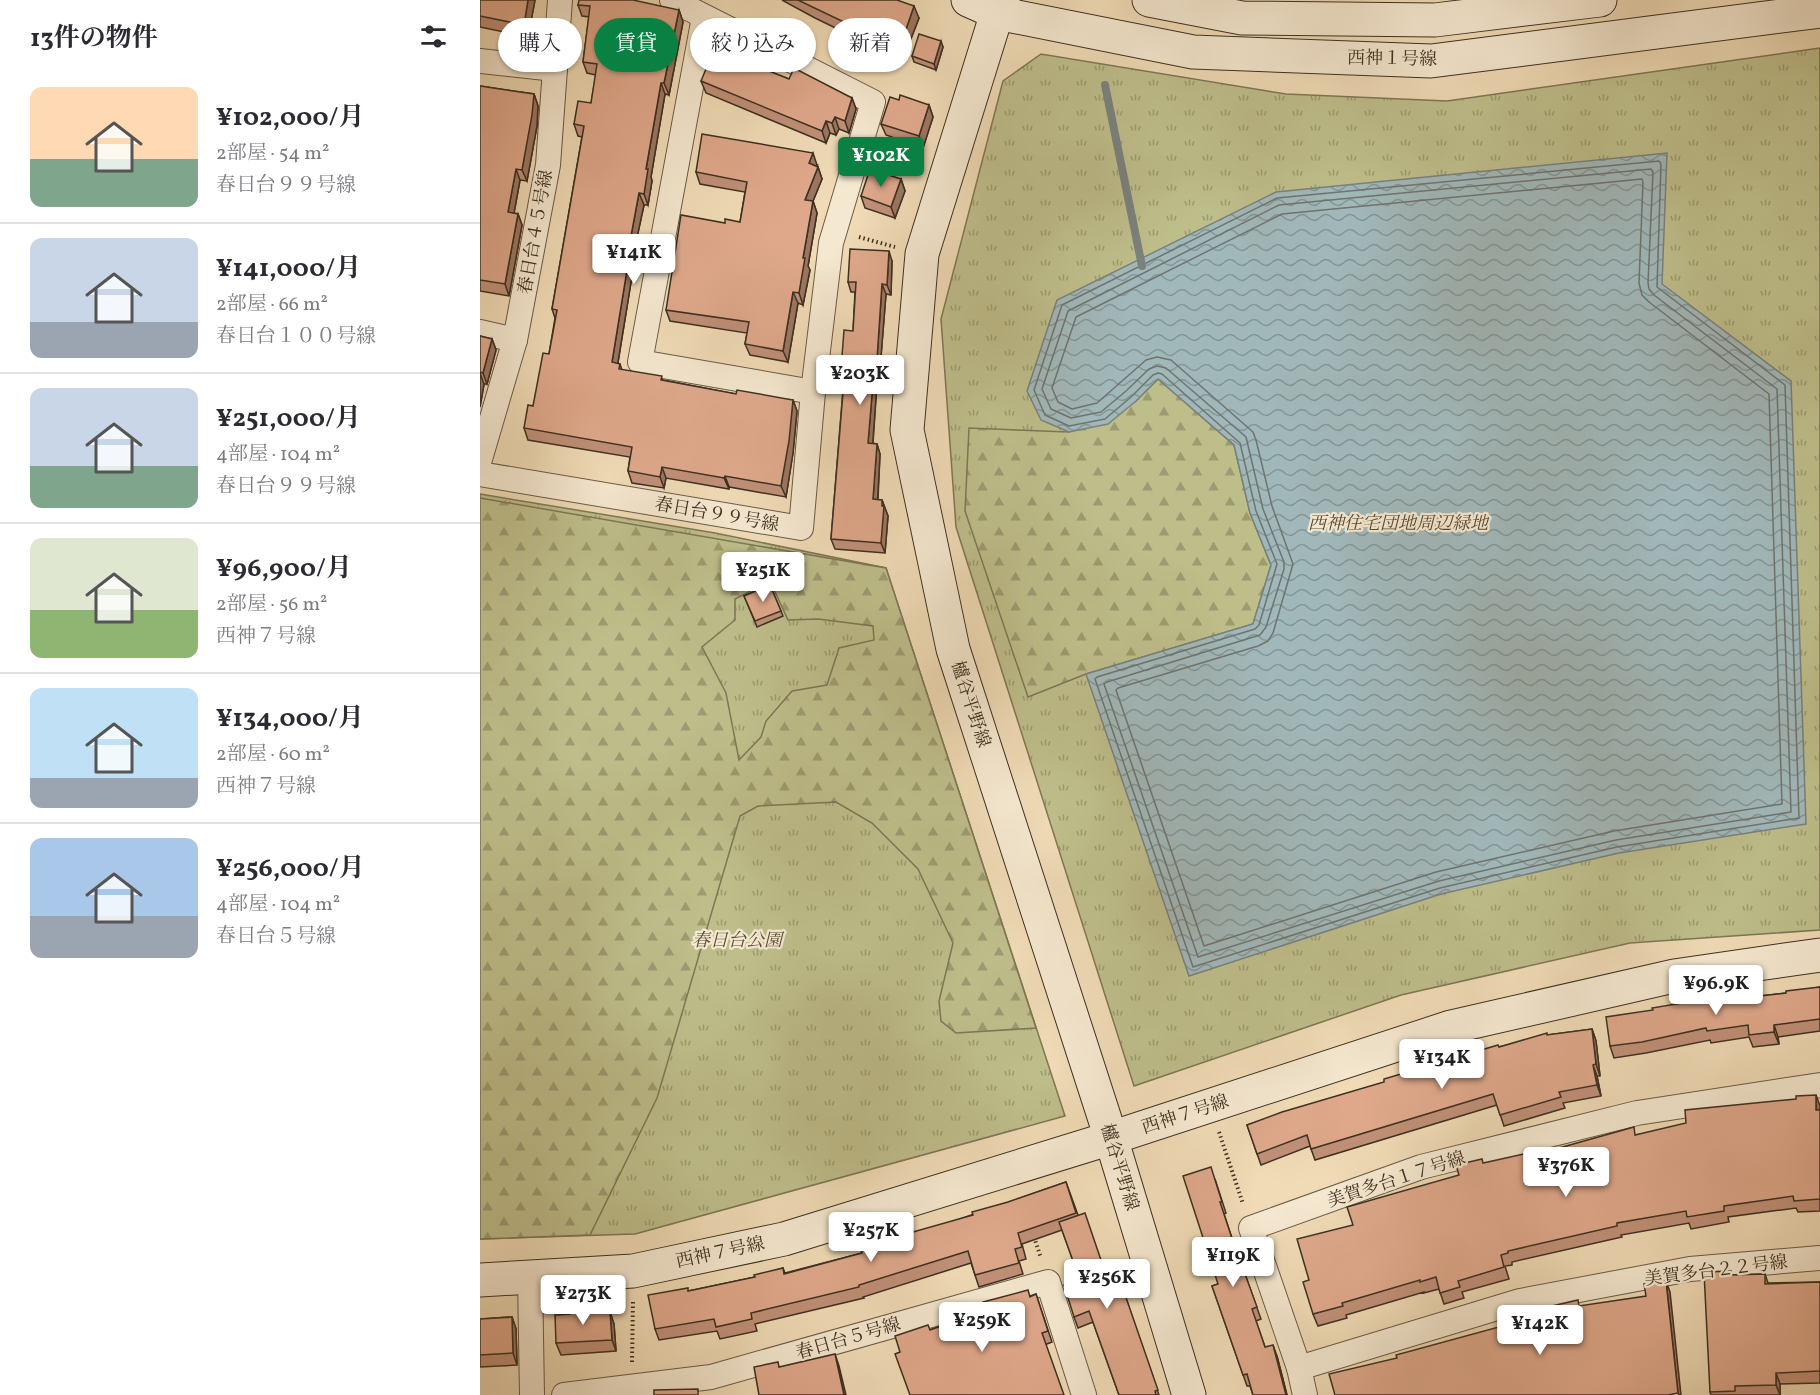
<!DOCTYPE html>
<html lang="ja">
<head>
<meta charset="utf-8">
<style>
  body { margin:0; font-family:Vollkorn,"Noto Serif JP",serif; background:#f2f2f3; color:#2b2b33; height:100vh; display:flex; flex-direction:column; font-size:22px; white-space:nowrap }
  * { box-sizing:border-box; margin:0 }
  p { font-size:20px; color:#7c7c81 }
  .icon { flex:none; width:33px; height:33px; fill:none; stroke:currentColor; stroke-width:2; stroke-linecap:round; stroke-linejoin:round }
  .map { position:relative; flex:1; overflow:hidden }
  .side { display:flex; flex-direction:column; background:#fff; width:480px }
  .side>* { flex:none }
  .banner { position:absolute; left:18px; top:18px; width:570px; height:54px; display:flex; gap:12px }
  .price { position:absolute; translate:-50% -51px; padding:0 14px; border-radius:6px; background:#fff; color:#222; font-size:20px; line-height:39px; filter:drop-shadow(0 2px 3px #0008) }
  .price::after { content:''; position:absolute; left:50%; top:36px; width:18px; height:14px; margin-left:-9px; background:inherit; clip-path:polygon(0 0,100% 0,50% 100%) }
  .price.selected { background:#0b8043; color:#fff }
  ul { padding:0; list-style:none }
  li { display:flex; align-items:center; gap:18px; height:150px; padding:0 30px }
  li+li { border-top:2px solid #e1e1e2 }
  li span { display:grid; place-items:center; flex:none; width:168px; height:120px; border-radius:12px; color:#555 }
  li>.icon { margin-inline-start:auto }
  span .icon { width:72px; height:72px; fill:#fffc; stroke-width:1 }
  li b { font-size:26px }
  h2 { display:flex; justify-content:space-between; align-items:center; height:72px; padding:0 30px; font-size:26px }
  .chip { padding:0 21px; border-radius:27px; background:#fff; box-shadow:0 2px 4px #0004; font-size:21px; line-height:54px }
  .chip.selected { background:#0b8043; color:#fff }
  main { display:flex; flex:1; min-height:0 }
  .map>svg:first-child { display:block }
</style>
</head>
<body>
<main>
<section class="side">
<h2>13件の物件<svg class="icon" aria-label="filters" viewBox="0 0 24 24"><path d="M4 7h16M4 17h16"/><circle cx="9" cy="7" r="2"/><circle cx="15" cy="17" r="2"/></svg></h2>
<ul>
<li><span style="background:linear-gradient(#ffd9b3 60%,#7fa58c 0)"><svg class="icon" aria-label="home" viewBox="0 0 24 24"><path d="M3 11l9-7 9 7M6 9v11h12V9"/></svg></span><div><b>¥102,000/月</b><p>2部屋 · 54 m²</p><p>春日台９９号線</p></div></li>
<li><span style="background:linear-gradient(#c9d6e8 70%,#9aa5b1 0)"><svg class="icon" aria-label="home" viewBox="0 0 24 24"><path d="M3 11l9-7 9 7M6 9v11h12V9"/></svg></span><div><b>¥141,000/月</b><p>2部屋 · 66 m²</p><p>春日台１００号線</p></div></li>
<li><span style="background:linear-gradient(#c9d6e8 65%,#7fa58c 0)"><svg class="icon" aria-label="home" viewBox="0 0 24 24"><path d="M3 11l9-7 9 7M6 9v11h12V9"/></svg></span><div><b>¥251,000/月</b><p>4部屋 · 104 m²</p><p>春日台９９号線</p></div></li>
<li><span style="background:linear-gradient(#dfe7d0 60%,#8fb573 0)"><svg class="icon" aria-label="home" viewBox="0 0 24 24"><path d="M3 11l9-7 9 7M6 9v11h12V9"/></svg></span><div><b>¥96,900/月</b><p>2部屋 · 56 m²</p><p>西神７号線</p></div></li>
<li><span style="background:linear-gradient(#bfe0f5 75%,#9aa5b1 0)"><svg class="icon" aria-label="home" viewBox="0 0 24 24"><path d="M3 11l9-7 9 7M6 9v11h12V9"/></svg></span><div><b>¥134,000/月</b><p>2部屋 · 60 m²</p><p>西神７号線</p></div></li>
<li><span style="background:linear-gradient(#a9c7e8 65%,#9aa5b1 0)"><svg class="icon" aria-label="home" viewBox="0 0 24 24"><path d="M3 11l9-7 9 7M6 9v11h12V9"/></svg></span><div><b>¥256,000/月</b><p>4部屋 · 104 m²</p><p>春日台５号線</p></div></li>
</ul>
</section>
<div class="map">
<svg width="1340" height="1395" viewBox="0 0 1340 1395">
  <defs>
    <pattern id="grass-tufts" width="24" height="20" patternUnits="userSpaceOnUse" patternTransform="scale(1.5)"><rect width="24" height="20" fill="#bebe8b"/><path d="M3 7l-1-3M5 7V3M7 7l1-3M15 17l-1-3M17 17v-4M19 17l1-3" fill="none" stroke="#9c9b71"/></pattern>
    <pattern id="forest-firs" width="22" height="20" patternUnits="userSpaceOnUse" patternTransform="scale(1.5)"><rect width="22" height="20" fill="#bebe8b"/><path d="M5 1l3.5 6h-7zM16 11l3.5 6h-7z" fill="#9c9b71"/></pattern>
    <pattern id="water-waves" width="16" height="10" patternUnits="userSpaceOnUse" patternTransform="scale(1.5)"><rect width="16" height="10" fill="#a1b8ba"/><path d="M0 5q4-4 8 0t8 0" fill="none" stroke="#849697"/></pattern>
  </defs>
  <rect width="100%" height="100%" fill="#f0dbb6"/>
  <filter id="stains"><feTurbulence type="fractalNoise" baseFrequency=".00333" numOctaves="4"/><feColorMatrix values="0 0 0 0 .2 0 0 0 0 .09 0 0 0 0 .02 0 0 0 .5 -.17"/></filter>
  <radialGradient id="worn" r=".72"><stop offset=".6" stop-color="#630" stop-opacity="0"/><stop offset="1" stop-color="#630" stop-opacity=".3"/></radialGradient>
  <!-- grass -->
  <g fill="url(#grass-tufts)" stroke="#7e7756" stroke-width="1.5">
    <polygon points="1340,48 1340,930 1150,943 921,995 654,1086 476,527 461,319 523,81 561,54 806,94 967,101"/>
    <polygon points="0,494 235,533 406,568 585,1116 155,1234 0,1239"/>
  </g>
  <!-- forest -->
  <g fill="url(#forest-firs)" stroke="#7e7756" stroke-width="1.5" fill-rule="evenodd">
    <polygon points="678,379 754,445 770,513 791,565 773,624 606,674 548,697 485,511 489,428 589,432 656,401"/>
    <path d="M0,498l406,70 150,460 -80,5 -15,-12 -2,-20 14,-58 -35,-74 -46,-46 -36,-21 -78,4 -18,10 -83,282 -67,137 -110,4zM290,581l18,39 30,-1 55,7 1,14 -35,8 -12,37 -35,6 -26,30 -5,16 -22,23 -13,-67 -24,-46 33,-27v-21z"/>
  </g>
  <!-- water -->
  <polygon fill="url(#water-waves)" stroke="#79827d" stroke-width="1.5" points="1187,153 1182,284 1311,381 1326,824 1139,853 961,894 709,976 606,674 773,624 791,565 770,513 754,445 678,379 656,401 628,424 589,432 561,420 547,391 577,300 796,192"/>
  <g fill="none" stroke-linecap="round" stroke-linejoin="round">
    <!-- shore -->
    <g stroke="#6f746e" stroke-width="1.5">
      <polygon points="1179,161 1181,164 1177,287 1305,385 1319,818 1137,847 960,888 713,967 615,679 617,677 775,629 779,625 797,564 776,511 760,443 682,374 678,373 673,375 651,397 625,419 589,426 565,415 554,390 582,305 797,198"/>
      <polygon points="1171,169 1173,172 1168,283 1169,289 1174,295 1297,389 1311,812 1136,840 959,881 718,957 624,684 627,682 780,635 786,627 804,569 804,562 783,509 766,437 686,368 677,366 669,369 646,391 621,412 591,418 571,409 562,389 588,311 799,205"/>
      <polygon points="1162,179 1163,182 1159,283 1162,295 1169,302 1289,394 1302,804 1134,831 956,872 724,946 636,690 638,688 778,646 788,641 793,633 813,564 792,506 776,440 773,432 691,360 677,357 666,360 617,403 592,409 578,402 572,388 596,317 802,214"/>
    </g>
    <!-- stream -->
    <polyline stroke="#79827d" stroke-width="8" points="625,85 662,266"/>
    <defs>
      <g id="street">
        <polyline points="224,17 160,362 333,392"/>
        <polyline points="0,61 75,69"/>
        <polyline points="0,332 35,340"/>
        <polyline points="0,459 35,340 68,165 80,0"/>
        <polyline points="0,474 321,528 333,392 351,243 393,102 192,0"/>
        <polyline points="50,1278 52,1395"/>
        <polyline points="819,1368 1040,1301 1210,1269 1340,1258"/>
        <polyline points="84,1395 231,1377 568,1282 604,1395"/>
        <polyline points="825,1395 819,1368 771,1228 941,1167 1157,1113 1340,1085"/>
      </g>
      <g id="secondary">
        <polyline points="488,0 517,13 713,52 951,61 1340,11"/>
        <polyline points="523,0 517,13 442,254 427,430 473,649 631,1138 709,1395"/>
        <polyline points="669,0 762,18 955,20 1120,0"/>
        <polyline points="0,1280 153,1271 304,1239 631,1138 971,1027 1194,976 1340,955"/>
      </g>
    </defs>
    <!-- street casing -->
    <use href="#street" stroke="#6a5b46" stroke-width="26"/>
    <!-- secondary casing -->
    <use href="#secondary" stroke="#3d3021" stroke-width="35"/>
    <!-- path -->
    <g stroke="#3d3021" stroke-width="4" stroke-dasharray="1.5 3" stroke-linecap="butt">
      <polyline points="379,237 415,247"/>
      <polyline points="739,1132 763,1204"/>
      <polyline points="554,1237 561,1258"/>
      <polyline points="152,1362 153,1300"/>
    </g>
    <!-- street -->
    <use href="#street" stroke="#f5e8d0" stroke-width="24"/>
    <!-- secondary -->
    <use href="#secondary" stroke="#f5e8d0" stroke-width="33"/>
  </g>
  <!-- wall -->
  <g fill="#c09078" stroke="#3d3021" stroke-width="1.5">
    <polygon points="0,0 55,0 48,37 0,27"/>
    <polygon points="302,0 417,0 439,18 427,49 377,31 374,37 335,18"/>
    <polygon points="98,5 199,10 203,22 189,95 185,94 171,177 172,181 168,205 164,205 157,237 162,249 158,271 153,270 138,363 140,364 142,370 183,380 256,394 313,400 317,411 313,453 306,497 249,487 249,489 186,478 184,488 152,483 148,471 150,457 48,440 44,428 53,406 69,354 75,318 72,309 102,137 98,136 94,124 111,103 116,75 107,73 103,62 109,17 102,16"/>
    <polygon points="463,47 456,70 434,62 432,56"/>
    <polygon points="259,59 309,79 372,98 376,109 369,133 359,129 356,135 350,133 346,143 226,93 221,81"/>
    <polygon points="0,86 54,94 58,106 57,126 47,181 40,180 34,213 38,214 42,225 29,296 0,291"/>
    <polygon points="419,100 449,105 453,117 443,148 406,135 401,124"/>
    <polygon points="337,165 336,166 338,167 342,179 333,201 337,213 328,266 330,270 323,305 318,303 308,362 270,355 265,344 267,333 190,321 186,310 245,223 260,222 265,192 220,184 216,172"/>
    <polygon points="421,179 425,191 415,218 385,208 381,196"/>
    <polygon points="412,261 411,295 406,294 400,369 398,369 393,443 397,444 400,454 398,500 402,500 408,516 405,553 355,549 351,539 365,364 362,356 373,331 375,292 371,292 368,282"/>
    <polygon points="0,336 12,339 16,350 7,384 4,384 0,407"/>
    <polygon points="290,585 303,616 277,627 264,596"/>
    <polygon points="1340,987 1340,1031 1298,1037 1299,1044 1273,1047 1269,1037 1231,1043 1230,1040 1166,1053 1134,1058 1130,1046 1253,999 1306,993"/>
    <polygon points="1112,1029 1116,1041 1120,1076 1117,1076 1121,1096 1083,1103 1085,1108 1024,1126 1017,1105 835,1160 830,1146 781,1165 767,1125 1019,1047 1067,1035"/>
    <polygon points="1340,1106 1340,1211 1318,1212 1316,1208 1248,1217 1249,1222 1211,1229 1209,1223 1141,1235 1142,1237 1032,1262 1032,1265 1025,1266 1029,1279 982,1292 984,1298 964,1304 959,1289 944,1293 944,1292 866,1315 867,1318 838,1326 833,1314 829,1280 873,1225 979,1175 1054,1155 1156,1135"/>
    <polygon points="735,1179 746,1213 744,1214 764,1274 765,1274 781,1319 776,1321 785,1347 797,1356 807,1395 773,1395 770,1386 767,1386 732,1286 738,1284"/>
    <polygon points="586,1182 598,1215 622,1263 633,1260 679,1395 639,1395 613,1322 598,1328 594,1317 591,1283 597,1272 582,1230 542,1244 546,1259 539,1261 543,1274 499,1287 491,1263 383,1297 384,1298 275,1324 277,1331 240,1339 237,1331 179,1340 175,1329 209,1291 275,1277 303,1268 305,1273 382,1253"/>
    <polygon points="1285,1274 1288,1283 1340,1282 1340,1383 1300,1384 1300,1395 1231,1395 1230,1392 1252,1275"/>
    <polygon points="556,1294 572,1342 567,1344 420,1352 450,1330"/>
    <polygon points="130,1312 134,1324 136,1351 81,1355 76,1343 119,1313"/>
    <polygon points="32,1317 36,1329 37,1365 0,1367 0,1319"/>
  </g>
  <!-- shaded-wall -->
  <g fill="#9c7661" stroke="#3d3021" stroke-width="1.5">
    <polygon points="48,0 55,0 48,37 44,25"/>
    <polygon points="434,6 439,18 427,49 423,38"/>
    <polygon points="199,10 203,22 189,95 184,83"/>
    <polygon points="373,19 377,31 374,37 370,25"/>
    <polygon points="461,41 463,47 456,70 454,64"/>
    <polygon points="181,83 185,94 171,177 172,181 168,205 164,194 166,169"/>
    <polygon points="54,94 58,106 57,126 47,181 42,170"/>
    <polygon points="372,98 376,109 369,133 365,121"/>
    <polygon points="449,105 453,117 443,148 439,136"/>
    <polygon points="355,117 359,129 356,135 352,123"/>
    <polygon points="346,121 350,133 346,143 342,131"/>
    <polygon points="333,153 337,165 333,175 329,163"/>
    <polygon points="338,167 342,179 329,211 325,200"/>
    <polygon points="36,169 40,180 32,224 28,212"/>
    <polygon points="421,179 425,191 415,218 411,207"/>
    <polygon points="159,193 164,205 155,247 151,236"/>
    <polygon points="333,201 337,213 328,266 330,270 323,305 319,293 323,258"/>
    <polygon points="38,214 42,225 29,296 25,284"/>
    <polygon points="158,237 162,249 158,271 154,259"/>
    <polygon points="409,251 412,261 411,295 407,285"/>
    <polygon points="149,258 153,270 136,374 132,362"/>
    <polygon points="402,284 406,294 400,369 397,359"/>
    <polygon points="313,292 318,303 308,362 303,351"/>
    <polygon points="12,339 16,350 7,384 3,373"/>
    <polygon points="395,359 398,369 392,453 388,443"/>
    <polygon points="0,373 4,384 0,407"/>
    <polygon points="313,400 317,411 313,453 306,497 301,486"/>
    <polygon points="397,444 400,454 397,510 393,499"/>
    <polygon points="182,467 186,478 184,488 180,477"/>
    <polygon points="245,476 249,487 249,489 244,478"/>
    <polygon points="402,500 408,516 405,553 401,543"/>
    <polygon points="1294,1025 1298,1037 1299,1044 1294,1032"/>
    <polygon points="1112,1029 1116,1041 1120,1076 1116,1064"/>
    <polygon points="1113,1065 1117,1076 1121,1096 1117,1085"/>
    <polygon points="1336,1095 1340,1106 1340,1120 1336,1110"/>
    <polygon points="1186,1281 1190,1292 1201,1395 1199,1395 1198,1393"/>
    <polygon points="130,1312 134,1324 136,1351 132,1340"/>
    <polygon points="32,1317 36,1329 37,1365 33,1353"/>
    <polygon points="793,1345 797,1356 807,1395 806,1395"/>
    <polygon points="355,1354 359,1366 366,1395 364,1395"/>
    <polygon points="1296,1373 1300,1384 1300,1395 1296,1385"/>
  </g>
  <!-- building -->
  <g fill="#dfa88b" stroke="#3d3021" stroke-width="1.5">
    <polygon points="0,0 48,0 44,25 0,16"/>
    <polygon points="99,0 153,0 199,10 184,83 181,83 166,169 168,169 164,194 159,193 151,236 158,237 154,259 149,258 132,362 140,364 139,369 182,376 181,380 256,394 257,390 313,400 309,441 301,486 245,476 244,478 182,467 180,477 148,471 152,447 44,428 48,405 53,406 63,353 69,354 77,310 72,309 104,126 94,124 98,101 111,103 117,64 103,62 110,6 98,5"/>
    <polygon points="318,0 417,0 434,6 423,38 373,19 370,25"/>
    <polygon points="439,34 461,41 454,64 432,56"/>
    <polygon points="236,45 257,53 256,58 309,79 314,68 372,98 365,121 355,117 352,123 346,121 342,131 221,81"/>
    <polygon points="0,86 54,94 52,115 42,170 36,169 28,212 38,214 25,284 0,280"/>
    <polygon points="420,95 449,105 439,136 401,124 410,97 419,100"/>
    <polygon points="222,134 333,153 329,163 338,167 325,200 333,201 323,258 325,258 319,293 313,292 303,351 265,344 269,322 186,310 201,215 245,223 245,219 260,222 267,182 216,172"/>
    <polygon points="390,169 421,179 411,207 381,196"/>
    <polygon points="370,249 409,251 407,285 402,284 397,359 395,359 388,443 397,444 393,499 402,500 402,506 404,506 401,543 351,539 366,356 362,356 364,330 373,331 376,282 368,282"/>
    <polygon points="0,336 12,339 3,373 0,372"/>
    <polygon points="290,585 301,611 275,621 264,596"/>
    <polygon points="1340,987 1340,1019 1294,1025 1294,1032 1269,1035 1268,1025 1227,1031 1226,1028 1162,1042 1130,1046 1126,1017 1173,1010 1172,1008 1208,1002 1252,996 1252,999 1306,993 1306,991"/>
    <polygon points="1112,1029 1116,1064 1113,1065 1117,1085 1079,1092 1081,1097 1020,1115 1013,1094 831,1149 827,1135 777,1154 767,1125 802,1112 904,1082 904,1079 1018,1045 1019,1047 1067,1033 1067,1035"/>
    <polygon points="1336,1095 1336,1110 1340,1110 1340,1199 1314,1201 1313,1196 1244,1206 1244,1211 1207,1217 1206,1211 1137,1223 1137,1226 1028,1251 1028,1253 1021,1255 1024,1267 978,1281 980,1287 960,1293 956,1277 940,1282 940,1280 862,1303 863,1306 833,1314 823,1282 829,1280 817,1239 873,1225 867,1207 979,1175 976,1165 1002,1159 1003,1163 1053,1152 1054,1155 1154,1127 1155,1135 1206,1123 1205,1110 1316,1099 1316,1096"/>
    <polygon points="731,1167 742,1202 740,1202 764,1275 765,1274 777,1307 772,1309 785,1347 793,1345 806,1395 773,1395 767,1374 763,1375 732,1286 738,1284 703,1176"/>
    <polygon points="586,1182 596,1213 538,1233 542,1247 535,1249 539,1263 495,1275 488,1251 379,1285 379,1287 271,1313 272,1319 236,1327 234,1319 175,1329 168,1295 208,1288 208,1291 275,1277 274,1275 303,1268 304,1274 382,1253 380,1247 493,1215 492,1212 528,1202"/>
    <polygon points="605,1213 622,1263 633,1260 678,1390 675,1391 676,1395 639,1395 609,1311 594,1317 584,1285 591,1283 588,1275 597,1272 579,1222"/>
    <polygon points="1251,1271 1251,1275 1285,1274 1285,1284 1340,1282 1340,1371 1296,1373 1296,1385 1255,1386 1255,1391 1230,1392 1224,1272"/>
    <polygon points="1186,1281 1198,1393 1188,1395 855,1395 849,1374 917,1358 916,1355 1019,1327 1018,1320 1046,1312 1098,1300 1099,1306 1166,1296 1164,1284"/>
    <polygon points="548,1290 550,1297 556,1294 568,1331 562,1333 584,1395 430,1395 415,1354 420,1352 415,1336 448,1325 450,1330 506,1310 503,1302"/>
    <polygon points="117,1307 118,1313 130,1312 132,1340 76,1343 75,1315 90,1314 89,1309"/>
    <polygon points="32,1317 33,1353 0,1355 0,1319"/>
    <polygon points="355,1354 364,1395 279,1395 274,1367 298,1362 299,1367"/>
    <polygon points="218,1389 218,1395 174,1395 174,1390"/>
  </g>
  <g text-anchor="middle" stroke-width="4.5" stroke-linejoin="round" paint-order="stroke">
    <!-- street labels -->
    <g font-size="18" fill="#3d3021" stroke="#f5e8d0">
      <text transform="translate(912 58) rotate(1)" y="6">西神１号線</text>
      <text transform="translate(55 232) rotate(-80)" y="6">春日台４５号線</text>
      <text transform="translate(237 514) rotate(10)" y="6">春日台９９号線</text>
      <text transform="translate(491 704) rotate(72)" y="6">櫨谷平野線</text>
      <text transform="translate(705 1114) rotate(-18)" y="6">西神７号線</text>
      <text transform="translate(640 1167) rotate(73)" y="6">櫨谷平野線</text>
      <text transform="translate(916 1179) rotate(-18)" y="6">美賀多台１７号線</text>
      <text transform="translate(240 1252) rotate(-12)" y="6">西神７号線</text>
      <text transform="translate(1236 1270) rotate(-7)" y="6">美賀多台２２号線</text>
      <text transform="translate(368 1338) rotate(-16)" y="6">春日台５号線</text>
    </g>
    <!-- park labels -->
    <g font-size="18" font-style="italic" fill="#574c36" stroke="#f5e8d0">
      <text x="918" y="529">西神住宅団地周辺緑地</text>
      <text x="257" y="946">春日台公園</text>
    </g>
  </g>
  <rect width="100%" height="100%" filter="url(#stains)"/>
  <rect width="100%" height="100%" fill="url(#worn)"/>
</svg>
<b class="price selected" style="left:401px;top:188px">¥102K</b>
<b class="price" style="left:154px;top:285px">¥141K</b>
<b class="price" style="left:380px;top:406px">¥203K</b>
<b class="price" style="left:283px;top:603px">¥251K</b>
<b class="price" style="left:1236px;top:1016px">¥96.9K</b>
<b class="price" style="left:962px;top:1090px">¥134K</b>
<b class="price" style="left:1086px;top:1198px">¥376K</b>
<b class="price" style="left:391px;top:1263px">¥257K</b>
<b class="price" style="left:753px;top:1288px">¥119K</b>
<b class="price" style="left:627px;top:1310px">¥256K</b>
<b class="price" style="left:103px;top:1326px">¥273K</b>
<b class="price" style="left:502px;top:1353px">¥259K</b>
<b class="price" style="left:1060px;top:1356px">¥142K</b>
<div class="banner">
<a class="chip">購入</a>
<a class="chip selected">賃貸</a>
<a class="chip">絞り込み</a>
<a class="chip">新着</a>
</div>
</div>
</main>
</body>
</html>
